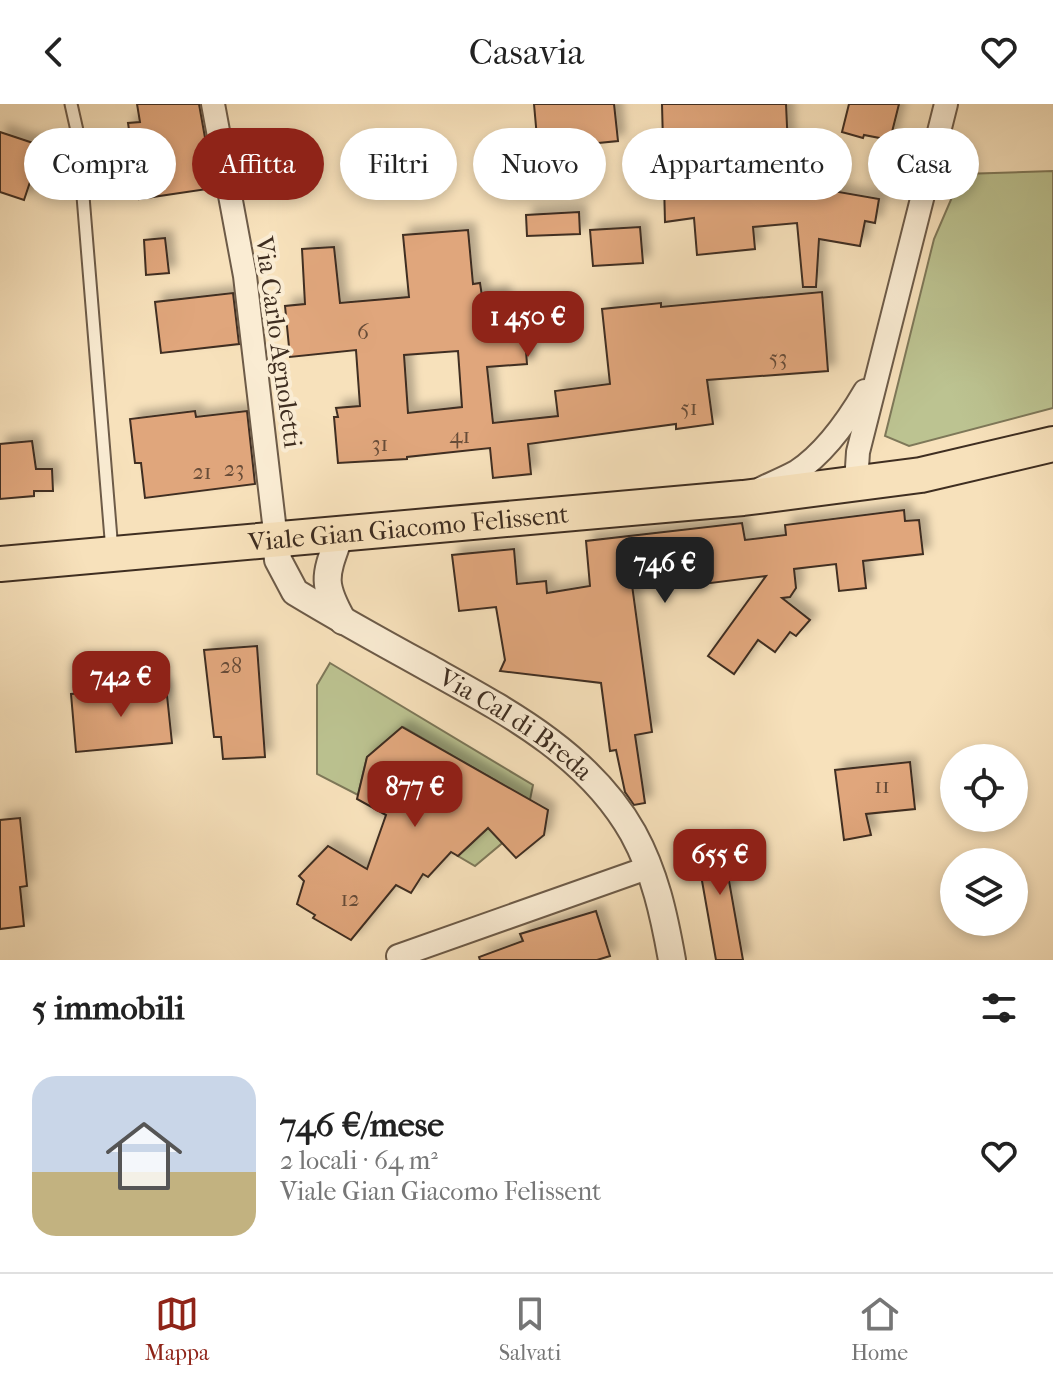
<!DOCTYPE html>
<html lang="it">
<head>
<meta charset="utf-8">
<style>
  body { margin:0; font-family:"IM FELL French Canon",serif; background:#f6f6f6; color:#222; height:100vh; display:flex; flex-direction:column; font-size:30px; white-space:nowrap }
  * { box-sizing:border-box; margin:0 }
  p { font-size:26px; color:#767676 }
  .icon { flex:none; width:44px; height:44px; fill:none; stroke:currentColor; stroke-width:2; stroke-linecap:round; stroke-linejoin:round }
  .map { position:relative; height:856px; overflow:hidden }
  .side { display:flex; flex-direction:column; background:#fff; flex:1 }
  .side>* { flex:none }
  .hud { position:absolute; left:24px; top:24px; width:1006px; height:72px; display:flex; gap:16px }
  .buttons { position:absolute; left:940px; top:640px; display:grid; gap:16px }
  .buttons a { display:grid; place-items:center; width:88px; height:88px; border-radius:50%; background:#fff; box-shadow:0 4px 12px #0003; font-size:40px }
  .price { position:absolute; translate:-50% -68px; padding:0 18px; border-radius:16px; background:#8f2418; color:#fff; font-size:26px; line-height:52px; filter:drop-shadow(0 2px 4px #0008) }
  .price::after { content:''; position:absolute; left:50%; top:48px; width:24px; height:18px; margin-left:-12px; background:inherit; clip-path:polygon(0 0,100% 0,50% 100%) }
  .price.current { background:#222; color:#fff }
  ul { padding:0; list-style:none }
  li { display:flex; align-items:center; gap:24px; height:200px; padding:0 32px }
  li span { display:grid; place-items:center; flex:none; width:224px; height:160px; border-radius:24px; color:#555 }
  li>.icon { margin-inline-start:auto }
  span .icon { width:96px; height:96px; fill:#fffc; stroke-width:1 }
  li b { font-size:34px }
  h2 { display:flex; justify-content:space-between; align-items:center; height:96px; padding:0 32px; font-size:34px }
  .tag { padding:0 28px; border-radius:36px; background:#fff; box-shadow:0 4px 12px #0003; font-size:28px; line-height:72px }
  .tag.current { background:#8f2418; color:#fff }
  header { display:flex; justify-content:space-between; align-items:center; height:104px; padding:0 32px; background:#fff; font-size:36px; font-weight:600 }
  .dock { display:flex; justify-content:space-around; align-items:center; height:112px; border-top:2px solid #e0e0e0; background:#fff; font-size:22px; color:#767676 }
  .dock a { display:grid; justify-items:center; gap:4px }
  .dock .current { color:#8f2418 }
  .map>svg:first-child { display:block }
</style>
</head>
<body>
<header><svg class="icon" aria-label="back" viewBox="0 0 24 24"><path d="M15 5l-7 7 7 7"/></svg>Casavia<svg class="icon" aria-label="heart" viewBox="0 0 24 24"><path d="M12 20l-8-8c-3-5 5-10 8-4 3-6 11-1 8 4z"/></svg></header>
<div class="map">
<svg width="1053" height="856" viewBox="0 0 1053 856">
  <defs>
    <filter id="shadow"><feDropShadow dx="7" dy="-7" stdDeviation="4" flood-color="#0004"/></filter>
  </defs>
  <rect width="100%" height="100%" fill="#f7e1bb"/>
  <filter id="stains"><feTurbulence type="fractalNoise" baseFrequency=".0025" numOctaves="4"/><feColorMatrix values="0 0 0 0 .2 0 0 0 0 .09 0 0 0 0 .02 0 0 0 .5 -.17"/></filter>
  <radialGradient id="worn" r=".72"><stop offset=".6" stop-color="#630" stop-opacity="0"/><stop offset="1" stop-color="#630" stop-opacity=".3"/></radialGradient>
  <!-- green -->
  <g fill="#bcc391" stroke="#7e7859" stroke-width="2">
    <polygon points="1053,67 1053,304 909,342 885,332 934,135 962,70"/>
    <polygon points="330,559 533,681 525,720 475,762 458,752 488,724 498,678 403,623 367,653 358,691 317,670 317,581"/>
  </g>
  <!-- building -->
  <g fill="#e0a67b" stroke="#3f2e21" stroke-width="2" fill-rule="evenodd" filter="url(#shadow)">
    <polygon points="137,0 199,0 214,84 139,95 128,19 140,18"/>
    <polygon points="534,0 614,0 618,37 538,45"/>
    <polygon points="662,0 786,0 788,44 831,51 827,86 879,95 875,119 865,117 860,142 819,135 816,183 803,183 797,119 753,123 755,145 697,151 694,114 665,118"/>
    <polygon points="849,0 899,0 890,36 864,31 863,34 842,28"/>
    <polygon points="0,28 42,42 24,96 0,88"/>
    <polygon points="579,108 580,130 527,132 526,111"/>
    <polygon points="640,123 643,159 593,162 590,126"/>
    <path d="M468,126l5,54 7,-1 2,13 21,-3 1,21 19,-1 4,51 -40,3 6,56 65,-7 -3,-25 55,-7 -8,-75 59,-6v4l161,-15 6,79 -121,9 6,44 -37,5v-5l-148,20 3,30 -38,4 -3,-30 -83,9v2l-69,4 -4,-46h4l-2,-9 24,-2 -4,-56 -66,7 -5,-51 20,-2 -3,-55 32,-2 6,56 69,-6 -6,-62zM458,247l4,56 -54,6 -4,-58z"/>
    <polygon points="165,134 169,169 146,171 144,136"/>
    <polygon points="233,189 239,240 161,249 155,198"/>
    <polygon points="195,307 196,313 247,307 255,380 145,394 141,359 135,359 130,315"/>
    <polygon points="32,337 36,365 52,365 53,387 34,387 34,392 0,395 0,340"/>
    <polygon points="904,406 905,417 919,416 923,450 863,457 866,484 839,487 836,460 794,465 796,484 790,493 782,494 810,516 796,532 790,528 775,548 758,536 734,570 708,552 766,472 687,482 684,454 629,459 652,628 635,631 645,699 634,701 625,688 616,646 610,647 601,579 500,567 505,556 496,503 459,507 452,451 514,445 517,480 546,477 547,489 590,482 586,437 742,419 745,436 786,431 785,421"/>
    <polygon points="257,542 265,653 223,655 221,633 214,633 204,546"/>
    <polygon points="166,582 172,639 76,648 71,590"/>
    <polygon points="402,623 548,706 544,731 516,754 488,724 458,752 451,748 428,773 423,770 411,789 396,781 351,836 313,814 315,811 297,800 304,777 299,772 328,742 367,765 386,711 357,695 367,653"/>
    <polygon points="910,658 915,705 866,710 871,731 844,736 835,666"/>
    <polygon points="20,714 27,782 20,783 24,822 0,825 0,716"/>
    <polygon points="735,735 741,755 726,760 743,856 716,856 696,743"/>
    <polygon points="596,807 610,852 597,856 480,856 479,853 523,837 520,830"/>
  </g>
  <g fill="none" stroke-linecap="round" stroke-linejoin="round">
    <defs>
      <polyline id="service" points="71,0 78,31 112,447"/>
      <g id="minor">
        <polyline points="213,0 245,172 276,436"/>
        <polyline points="856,379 858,348 946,0"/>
        <path d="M762,384c11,-5 23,-10 34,-16 29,-19 52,-52 69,-81"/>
        <polyline points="398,852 650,763"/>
      </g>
      <g id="tertiary">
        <path d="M340,431c-15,41 -19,47 3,86"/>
        <path id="s1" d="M276,436l2,20 17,32c43,26 88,51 132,75 77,43 161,86 206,166 22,40 31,82 39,127"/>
      </g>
      <g id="primary">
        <path id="s2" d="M0,460l743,-66 178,-23 132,-31"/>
      </g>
    </defs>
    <!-- service casing -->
    <use href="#service" stroke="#6d5b48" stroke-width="15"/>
    <!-- minor casing -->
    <use href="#minor" stroke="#6d5b48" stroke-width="26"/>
    <!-- tertiary casing -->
    <use href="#tertiary" stroke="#6d5b48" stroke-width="30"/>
    <!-- primary casing -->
    <use href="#primary" stroke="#3f2e21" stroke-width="38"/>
    <!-- service -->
    <use href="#service" stroke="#faecd3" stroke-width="11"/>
    <!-- minor -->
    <use href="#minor" stroke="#faecd3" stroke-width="22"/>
    <!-- tertiary -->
    <use href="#tertiary" stroke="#faecd3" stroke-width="26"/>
    <!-- primary -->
    <use href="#primary" stroke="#f7e1bb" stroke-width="34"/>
  </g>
  <g text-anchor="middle" stroke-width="8" stroke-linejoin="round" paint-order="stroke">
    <!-- number labels -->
    <g font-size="22" fill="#674c38">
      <text x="363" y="235">6</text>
      <text x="778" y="261">53</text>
      <text x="689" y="311">51</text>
      <text x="460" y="339">41</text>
      <text x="380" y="347">31</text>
      <text x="234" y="372">23</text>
      <text x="202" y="375">21</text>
      <text x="231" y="569">28</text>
      <text x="882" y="689">11</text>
      <text x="350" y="802">12</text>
    </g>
    <!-- street labels -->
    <g font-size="26" fill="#3f2e21" stroke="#faecd3">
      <text transform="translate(279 238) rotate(82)" y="9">Via Carlo Agnoletti</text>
      <text dy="9" stroke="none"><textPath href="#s2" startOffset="410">Viale Gian Giacomo Felissent</textPath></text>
      <text dy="9" stroke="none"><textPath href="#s1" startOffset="314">Via Cal di Breda</textPath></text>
    </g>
  </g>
  <rect width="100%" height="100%" filter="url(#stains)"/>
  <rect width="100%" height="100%" fill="url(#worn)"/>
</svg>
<div class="buttons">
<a><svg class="icon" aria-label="locate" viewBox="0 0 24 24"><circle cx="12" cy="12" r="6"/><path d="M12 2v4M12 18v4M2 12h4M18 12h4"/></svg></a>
<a><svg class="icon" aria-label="layers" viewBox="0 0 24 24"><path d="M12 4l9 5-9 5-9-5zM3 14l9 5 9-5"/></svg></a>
</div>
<b class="price" style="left:528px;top:255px">1 450 €</b>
<b class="price current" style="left:665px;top:501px">746 €</b>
<b class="price" style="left:121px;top:615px">742 €</b>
<b class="price" style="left:415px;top:725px">877 €</b>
<b class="price" style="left:720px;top:793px">655 €</b>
<div class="hud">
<a class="tag">Compra</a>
<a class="tag current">Affitta</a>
<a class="tag">Filtri</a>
<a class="tag">Nuovo</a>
<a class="tag">Appartamento</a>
<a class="tag">Casa</a>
</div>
</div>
<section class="side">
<h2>5 immobili<svg class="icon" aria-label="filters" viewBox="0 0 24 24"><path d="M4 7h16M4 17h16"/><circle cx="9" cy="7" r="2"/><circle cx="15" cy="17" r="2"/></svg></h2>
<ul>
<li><span style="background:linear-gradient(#c9d6e8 60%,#c2b280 0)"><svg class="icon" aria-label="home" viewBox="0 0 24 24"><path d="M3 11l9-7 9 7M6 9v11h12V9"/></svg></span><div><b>746 €/mese</b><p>2 locali · 64 m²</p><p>Viale Gian Giacomo Felissent</p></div><svg class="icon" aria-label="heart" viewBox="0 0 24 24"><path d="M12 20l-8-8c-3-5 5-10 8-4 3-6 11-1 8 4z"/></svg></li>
</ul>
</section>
<nav class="dock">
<a class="current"><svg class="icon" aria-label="map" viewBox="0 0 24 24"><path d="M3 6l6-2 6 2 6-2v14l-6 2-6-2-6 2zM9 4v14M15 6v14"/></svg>Mappa</a>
<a><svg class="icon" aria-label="saved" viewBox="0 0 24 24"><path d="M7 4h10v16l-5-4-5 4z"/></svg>Salvati</a>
<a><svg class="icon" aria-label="home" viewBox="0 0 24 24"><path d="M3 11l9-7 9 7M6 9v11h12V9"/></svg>Home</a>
</nav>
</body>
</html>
